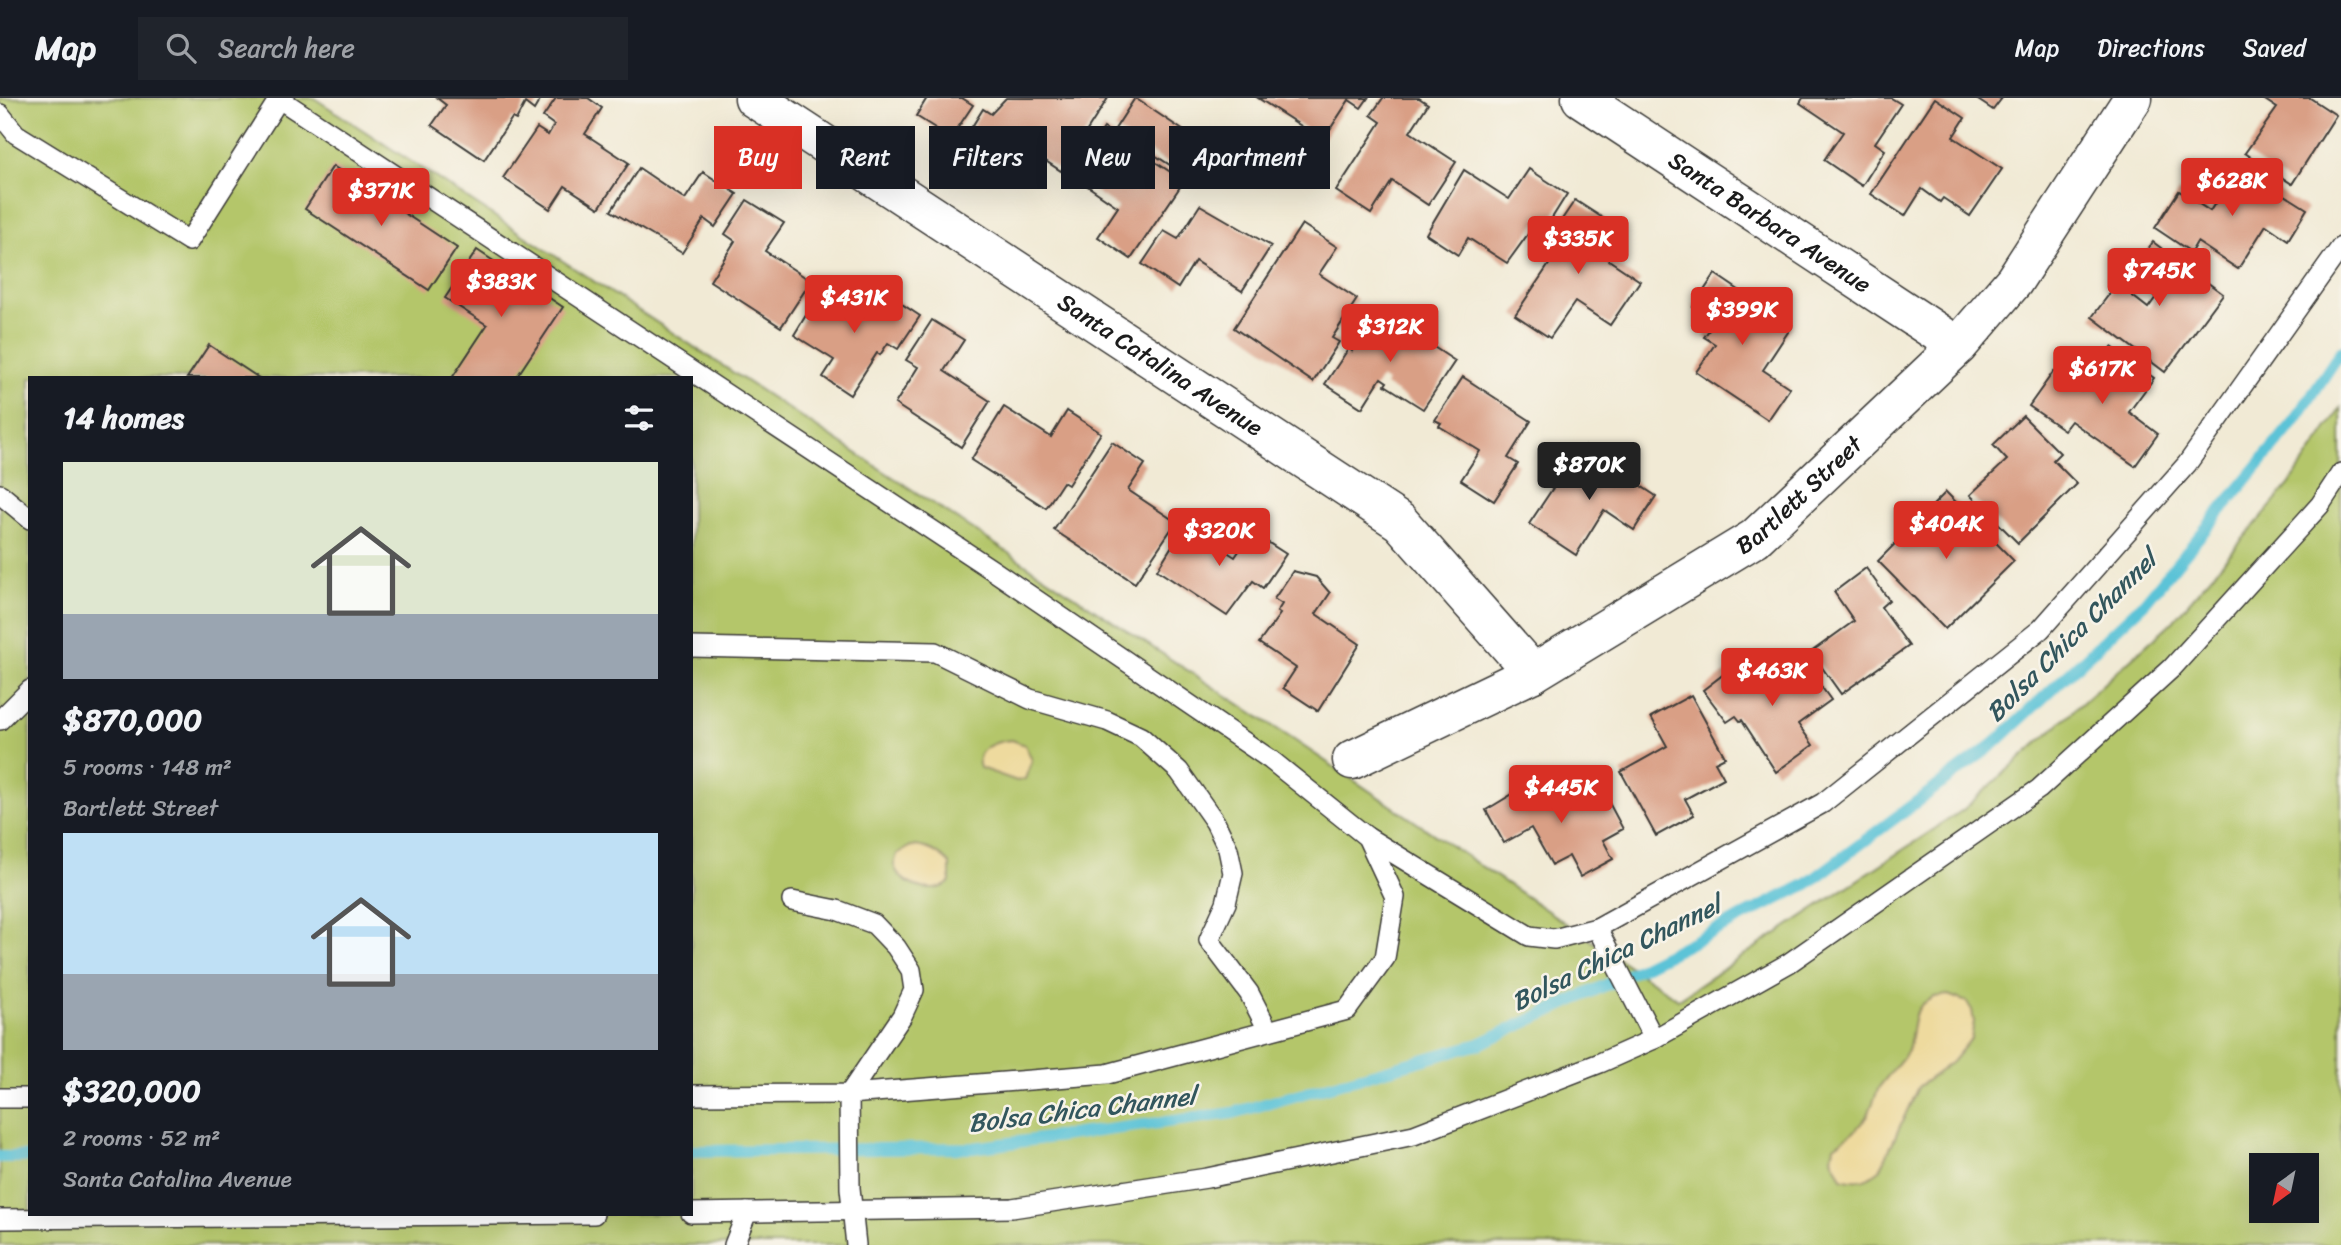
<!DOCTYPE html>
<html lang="en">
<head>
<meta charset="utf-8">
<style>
  body { margin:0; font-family:Sriracha,sans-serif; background:#20242c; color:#f1f3f6; height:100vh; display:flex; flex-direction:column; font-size:26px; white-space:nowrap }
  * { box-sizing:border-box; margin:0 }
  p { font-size:23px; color:#9ea1a6 }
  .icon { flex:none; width:38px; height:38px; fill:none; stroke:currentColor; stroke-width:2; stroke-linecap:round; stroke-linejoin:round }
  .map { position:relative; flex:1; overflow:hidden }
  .panel { position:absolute; left:28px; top:278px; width:665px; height:840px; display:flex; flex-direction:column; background:#171b24; border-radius:0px; box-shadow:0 7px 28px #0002 }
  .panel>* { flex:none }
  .guide { position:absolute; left:714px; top:28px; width:665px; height:63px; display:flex; gap:14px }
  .needle { width:46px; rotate:213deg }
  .fabs { position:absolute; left:2249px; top:1055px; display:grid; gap:14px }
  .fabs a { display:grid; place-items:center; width:70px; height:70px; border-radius:0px; background:#171b24; box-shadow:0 7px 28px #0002; font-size:35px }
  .price { position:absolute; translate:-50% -60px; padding:0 16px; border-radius:7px; background:#d93025; color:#fff; font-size:23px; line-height:46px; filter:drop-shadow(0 2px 4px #0008) }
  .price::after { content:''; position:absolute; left:50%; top:42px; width:21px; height:16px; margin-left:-10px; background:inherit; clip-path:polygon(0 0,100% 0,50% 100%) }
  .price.active { background:#222; color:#fff }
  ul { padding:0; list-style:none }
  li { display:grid; align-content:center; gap:14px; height:371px; padding:0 35px }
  li span { display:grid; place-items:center; height:217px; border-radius:0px; color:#555 }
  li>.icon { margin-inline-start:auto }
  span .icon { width:126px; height:126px; fill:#fffc; stroke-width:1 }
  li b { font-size:30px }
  h2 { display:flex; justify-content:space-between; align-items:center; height:84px; padding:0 35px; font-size:30px }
  .tag { padding:0 24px; border-radius:0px; background:#171b24; box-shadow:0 7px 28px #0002; font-size:24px; line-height:63px }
  .tag.active { background:#d93025; color:#fff }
  header { display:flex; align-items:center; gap:42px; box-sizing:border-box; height:98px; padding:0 35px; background:#171b24; border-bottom:2px solid #363941 }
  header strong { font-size:33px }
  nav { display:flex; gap:38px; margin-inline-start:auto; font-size:24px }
  .search { width:490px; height:63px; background:#20242c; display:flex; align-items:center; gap:18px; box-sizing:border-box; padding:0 24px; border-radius:0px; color:#9ea1a6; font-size:26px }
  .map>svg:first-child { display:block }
</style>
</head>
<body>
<header>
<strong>Map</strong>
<div class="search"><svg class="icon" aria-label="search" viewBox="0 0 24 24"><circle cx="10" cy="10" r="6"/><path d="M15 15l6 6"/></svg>Search here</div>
<nav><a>Map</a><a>Directions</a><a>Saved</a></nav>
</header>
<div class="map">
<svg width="2341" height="1147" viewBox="0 0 2341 1147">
  <rect width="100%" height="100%" fill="#f7f3e8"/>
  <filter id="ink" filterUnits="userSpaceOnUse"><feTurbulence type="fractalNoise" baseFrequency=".0143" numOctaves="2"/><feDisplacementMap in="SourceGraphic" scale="14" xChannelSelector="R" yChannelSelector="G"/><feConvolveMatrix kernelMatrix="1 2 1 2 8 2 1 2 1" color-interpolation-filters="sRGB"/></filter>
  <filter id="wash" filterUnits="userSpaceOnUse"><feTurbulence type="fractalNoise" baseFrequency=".00686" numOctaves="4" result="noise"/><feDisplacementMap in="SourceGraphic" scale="28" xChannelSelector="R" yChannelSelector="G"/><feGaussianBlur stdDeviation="1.57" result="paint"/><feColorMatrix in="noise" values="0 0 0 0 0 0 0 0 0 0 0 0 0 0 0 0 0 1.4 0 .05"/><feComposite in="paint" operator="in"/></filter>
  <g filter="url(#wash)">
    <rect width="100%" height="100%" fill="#f1ead5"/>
    <!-- green -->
    <path fill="#b4c66a" stroke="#687143" stroke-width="2" fill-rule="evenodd" d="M0,0h314l980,642 384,259 285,-189 209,-188 117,-137 52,-77v837h-2341zM30,280h661v836h-661zM2261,1068h45v45h-45z"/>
    <!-- sand -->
    <g fill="#eeda9e" stroke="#857b5d" stroke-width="2">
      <path d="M1012,642l13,5 7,15 -7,19 -8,2 -37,-13c-7,-20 16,-27 32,-28z"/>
      <path d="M911,748c15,0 28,6 39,18v18c-15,15 -51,4 -56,-17l3,-11z"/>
      <path d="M1948,897l19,7 5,8 2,12 -3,17 -19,23 -34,25 -38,83c-13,10 -22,13 -38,8l-10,-20 2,-12 20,-14 14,-17 11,-28 29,-36 7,-36 7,-11 12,-7z"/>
    </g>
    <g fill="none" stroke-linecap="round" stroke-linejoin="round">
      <!-- stream -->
      <g stroke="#5bc3d7" stroke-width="12">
        <polyline points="691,1053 973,1050 1233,1015 1479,946 1623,879 1807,786 1994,646 2145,504 2294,324 2341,253"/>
        <polyline points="0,1059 30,1059"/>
      </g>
    </g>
    <g id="blocks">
      <!-- building -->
      <g fill="#d99f85">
        <polygon points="437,0 541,0 534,12 525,5 516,22 512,20 484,62 432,27 446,7"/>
        <polygon points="556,0 588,0 602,10 585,36 629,65 599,110 565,88 550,111 503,80 537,30 548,37 554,27 543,19"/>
        <polygon points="927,0 962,0 973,7 951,40 916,18"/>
        <polygon points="1006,0 1108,0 1061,73 1015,43 997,72 960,48 983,11 991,16"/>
        <polygon points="1135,0 1190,37 1170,67 1115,31"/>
        <polygon points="1258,0 1368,0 1361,10 1349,2 1323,42"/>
        <polygon points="1383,0 1419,0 1428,6 1410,34 1456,64 1428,107 1392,83 1371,116 1336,93 1381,24 1371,17"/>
        <polygon points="1803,0 1891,0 1901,6 1875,45 1885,52 1862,88 1824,62 1843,34 1800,5"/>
        <polygon points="1935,0 1965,20 1953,39 2002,71 1970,118 1943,100 1940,104 1922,91 1905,118 1871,96"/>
        <polygon points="1975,0 2002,0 1993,12"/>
        <polygon points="2262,0 2310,0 2336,17 2292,86 2245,55 2277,10"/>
        <polygon points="1104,30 1184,83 1131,161 1098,139 1118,109 1073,78"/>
        <polygon points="333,68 457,150 429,192 305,111"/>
        <polygon points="2239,68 2307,111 2288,142 2266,127 2238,171 2197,144 2191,154 2155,130 2179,93 2210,113"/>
        <polygon points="639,70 685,101 703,74 737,96 715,129 704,121 682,155 611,113"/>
        <polygon points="1529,71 1567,96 1545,131 1536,125 1507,165 1468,140 1458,157 1426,136 1464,72 1509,101"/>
        <polygon points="747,102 784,125 765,153 811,183 781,229 710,183 735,143 725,136"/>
        <polygon points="1575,102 1612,126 1594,152 1640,183 1610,227 1575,204 1550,240 1515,217 1558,153 1562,144 1552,136"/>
        <polygon points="1200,107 1271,148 1242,193 1195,163 1178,190 1142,166 1164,133 1178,141"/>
        <polygon points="1302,126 1337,149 1319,176 1357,201 1332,240 1339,244 1313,284 1234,230"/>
        <polygon points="2153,144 2223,196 2165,274 2092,219 2117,186 2148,210 2156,199 2128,178"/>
        <polygon points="477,152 563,209 516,280 452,280 487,227 445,200"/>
        <polygon points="1715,176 1792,228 1763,272 1790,290 1768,322 1696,274 1715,246 1704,239 1715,224 1693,209"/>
        <polygon points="822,191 865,219 882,193 920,218 898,251 888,245 880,257 877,255 850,297 823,279 834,262 794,237"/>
        <polygon points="1379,213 1455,263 1423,311 1385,287 1387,284 1381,280 1362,310 1325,286 1349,250 1352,253 1370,219 1374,221"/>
        <polygon points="932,222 964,242 944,273 990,303 961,349 895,306 918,269 906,262"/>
        <polygon points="209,247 259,280 187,280"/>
        <polygon points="2112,249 2154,280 2129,314 2158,336 2135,368 2071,323 2064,332 2029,308 2054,273 2081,293"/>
        <polygon points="1463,279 1531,323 1508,360 1518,366 1494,403 1461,382 1480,353 1439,328 1441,325 1435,322"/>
        <polygon points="1004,309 1051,339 1067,313 1101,335 1068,387 1063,384 1046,410 971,362"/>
        <polygon points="2023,318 2060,355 2053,362 2077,386 2018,445 1970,397 2007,362 1993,347"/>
        <polygon points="1112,344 1145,366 1128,392 1176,424 1135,485 1054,432"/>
        <polygon points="1586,348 1602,358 1596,368 1617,382 1621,375 1656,398 1634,432 1604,412 1576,457 1529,426 1575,357 1578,359"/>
        <polygon points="1946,394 2014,463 1945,531 1878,463"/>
        <polygon points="1185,427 1235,459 1252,434 1286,456 1263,490 1253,483 1227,518 1157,472"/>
        <polygon points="1866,470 1889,502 1881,509 1909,548 1841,596 1811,554 1854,523 1834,494"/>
        <polygon points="1293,473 1316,479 1330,495 1316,516 1360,546 1318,613 1283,590 1296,570 1259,545 1280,516 1277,514 1282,506 1274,501"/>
        <polygon points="1799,558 1831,602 1798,626 1813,647 1776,674 1742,622 1740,623 1736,618 1727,624 1703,592 1737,566 1755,591"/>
        <polygon points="1691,597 1725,659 1715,664 1724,680 1685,701 1694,717 1656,738 1621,674 1667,648 1651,619"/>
        <polygon points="1534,683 1549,711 1598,684 1623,731 1603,742 1613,761 1580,779 1569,758 1552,767 1531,730 1504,745 1486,712"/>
      </g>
    </g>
  </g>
  <g filter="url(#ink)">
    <use href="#blocks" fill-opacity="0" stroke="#3c3b38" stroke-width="2"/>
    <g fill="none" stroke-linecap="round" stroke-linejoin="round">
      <defs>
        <g id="service">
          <polyline points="278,0 994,473 1271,662 1367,739 1395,799 1385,860 1347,912 1107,976 849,996 691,997"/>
          <polyline points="0,16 16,36 189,143 279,1"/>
          <polyline points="0,396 30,421"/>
          <polyline points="691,549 935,554 1030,601 1107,623 1141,639 1179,673 1215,724 1228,751 1233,775 1226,805 1209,842 1249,895 1268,932"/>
          <polyline points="0,622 30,592"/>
          <polyline points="1367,739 1529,838 1554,841 1597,830 1823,705 2041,531 2187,366 2341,149"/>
          <polyline points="792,803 837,812 874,826 896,849 911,872 914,892 902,918 849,996 850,1090 856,1147"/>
          <polyline points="1597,830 1654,941"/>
          <polyline points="0,1000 30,1000"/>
          <polyline points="691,1115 1012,1110 1207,1080 1414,1037 1600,965 1654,941 1789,865 2039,691 2172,570 2320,407 2341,375"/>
          <polyline points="0,1121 594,1116"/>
          <polyline points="734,1147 747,1114"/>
        </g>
        <g id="minor">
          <path id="s1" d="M754,0l646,424 133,151"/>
          <path id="s2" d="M1581,0l377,248"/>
          <path id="s3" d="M1352,662l181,-87 222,-135 203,-192 56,-65 119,-183"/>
        </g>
      </defs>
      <!-- service casing -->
      <use href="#service" stroke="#3c3b38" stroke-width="22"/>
      <!-- minor casing -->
      <use href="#minor" stroke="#3c3b38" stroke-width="41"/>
      <!-- service -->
      <use href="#service" stroke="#fff" stroke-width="19"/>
      <!-- minor -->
      <use href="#minor" stroke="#fff" stroke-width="38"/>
    </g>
  </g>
  <g text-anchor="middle" stroke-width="5" stroke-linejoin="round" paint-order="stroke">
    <!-- street labels -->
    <g font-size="24" fill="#1c1c1c" stroke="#f7f3e8">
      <text dy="8" stroke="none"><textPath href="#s2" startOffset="226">Santa Barbara Avenue</textPath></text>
      <text dy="8" stroke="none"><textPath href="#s1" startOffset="486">Santa Catalina Avenue</textPath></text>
      <text dy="8" stroke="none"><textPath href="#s3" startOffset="522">Bartlett Street</textPath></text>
    </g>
    <!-- water labels -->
    <g font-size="26" font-style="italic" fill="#32565d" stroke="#f7f3e8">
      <text transform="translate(2071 538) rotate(-45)" y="9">Bolsa Chica Channel</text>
      <text transform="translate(1616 855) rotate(-26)" y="9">Bolsa Chica Channel</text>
      <text transform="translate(1082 1011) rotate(-7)" y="9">Bolsa Chica Channel</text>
    </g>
  </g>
</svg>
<div class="fabs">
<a><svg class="needle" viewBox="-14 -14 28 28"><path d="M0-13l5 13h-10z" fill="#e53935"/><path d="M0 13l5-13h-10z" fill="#9ea1a6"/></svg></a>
</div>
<b class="price" style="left:2232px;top:120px">$628K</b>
<b class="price" style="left:381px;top:130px">$371K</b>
<b class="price" style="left:1578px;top:178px">$335K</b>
<b class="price" style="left:2159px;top:210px">$745K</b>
<b class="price" style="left:501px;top:221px">$383K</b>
<b class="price" style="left:854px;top:237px">$431K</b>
<b class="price" style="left:1742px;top:249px">$399K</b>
<b class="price" style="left:1390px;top:266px">$312K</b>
<b class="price" style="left:2102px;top:308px">$617K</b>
<b class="price active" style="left:1589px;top:404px">$870K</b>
<b class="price" style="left:1946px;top:463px">$404K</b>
<b class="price" style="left:1219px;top:470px">$320K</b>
<b class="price" style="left:1772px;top:610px">$463K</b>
<b class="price" style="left:1561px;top:727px">$445K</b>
<div class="guide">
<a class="tag active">Buy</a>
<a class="tag">Rent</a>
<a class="tag">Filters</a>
<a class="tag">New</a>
<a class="tag">Apartment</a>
</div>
<section class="panel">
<h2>14 homes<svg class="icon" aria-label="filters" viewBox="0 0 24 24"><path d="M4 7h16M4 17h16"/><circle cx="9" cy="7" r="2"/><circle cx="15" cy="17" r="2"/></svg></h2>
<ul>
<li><span style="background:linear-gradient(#dfe7d0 70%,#9aa5b1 0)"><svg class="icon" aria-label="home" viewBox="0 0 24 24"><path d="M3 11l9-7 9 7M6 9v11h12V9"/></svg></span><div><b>$870,000</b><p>5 rooms · 148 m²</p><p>Bartlett Street</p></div></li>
<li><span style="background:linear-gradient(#bfe0f5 65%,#9aa5b1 0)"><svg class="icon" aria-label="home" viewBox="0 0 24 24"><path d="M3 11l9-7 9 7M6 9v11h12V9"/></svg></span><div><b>$320,000</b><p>2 rooms · 52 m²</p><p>Santa Catalina Avenue</p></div></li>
</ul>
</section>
</div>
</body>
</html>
